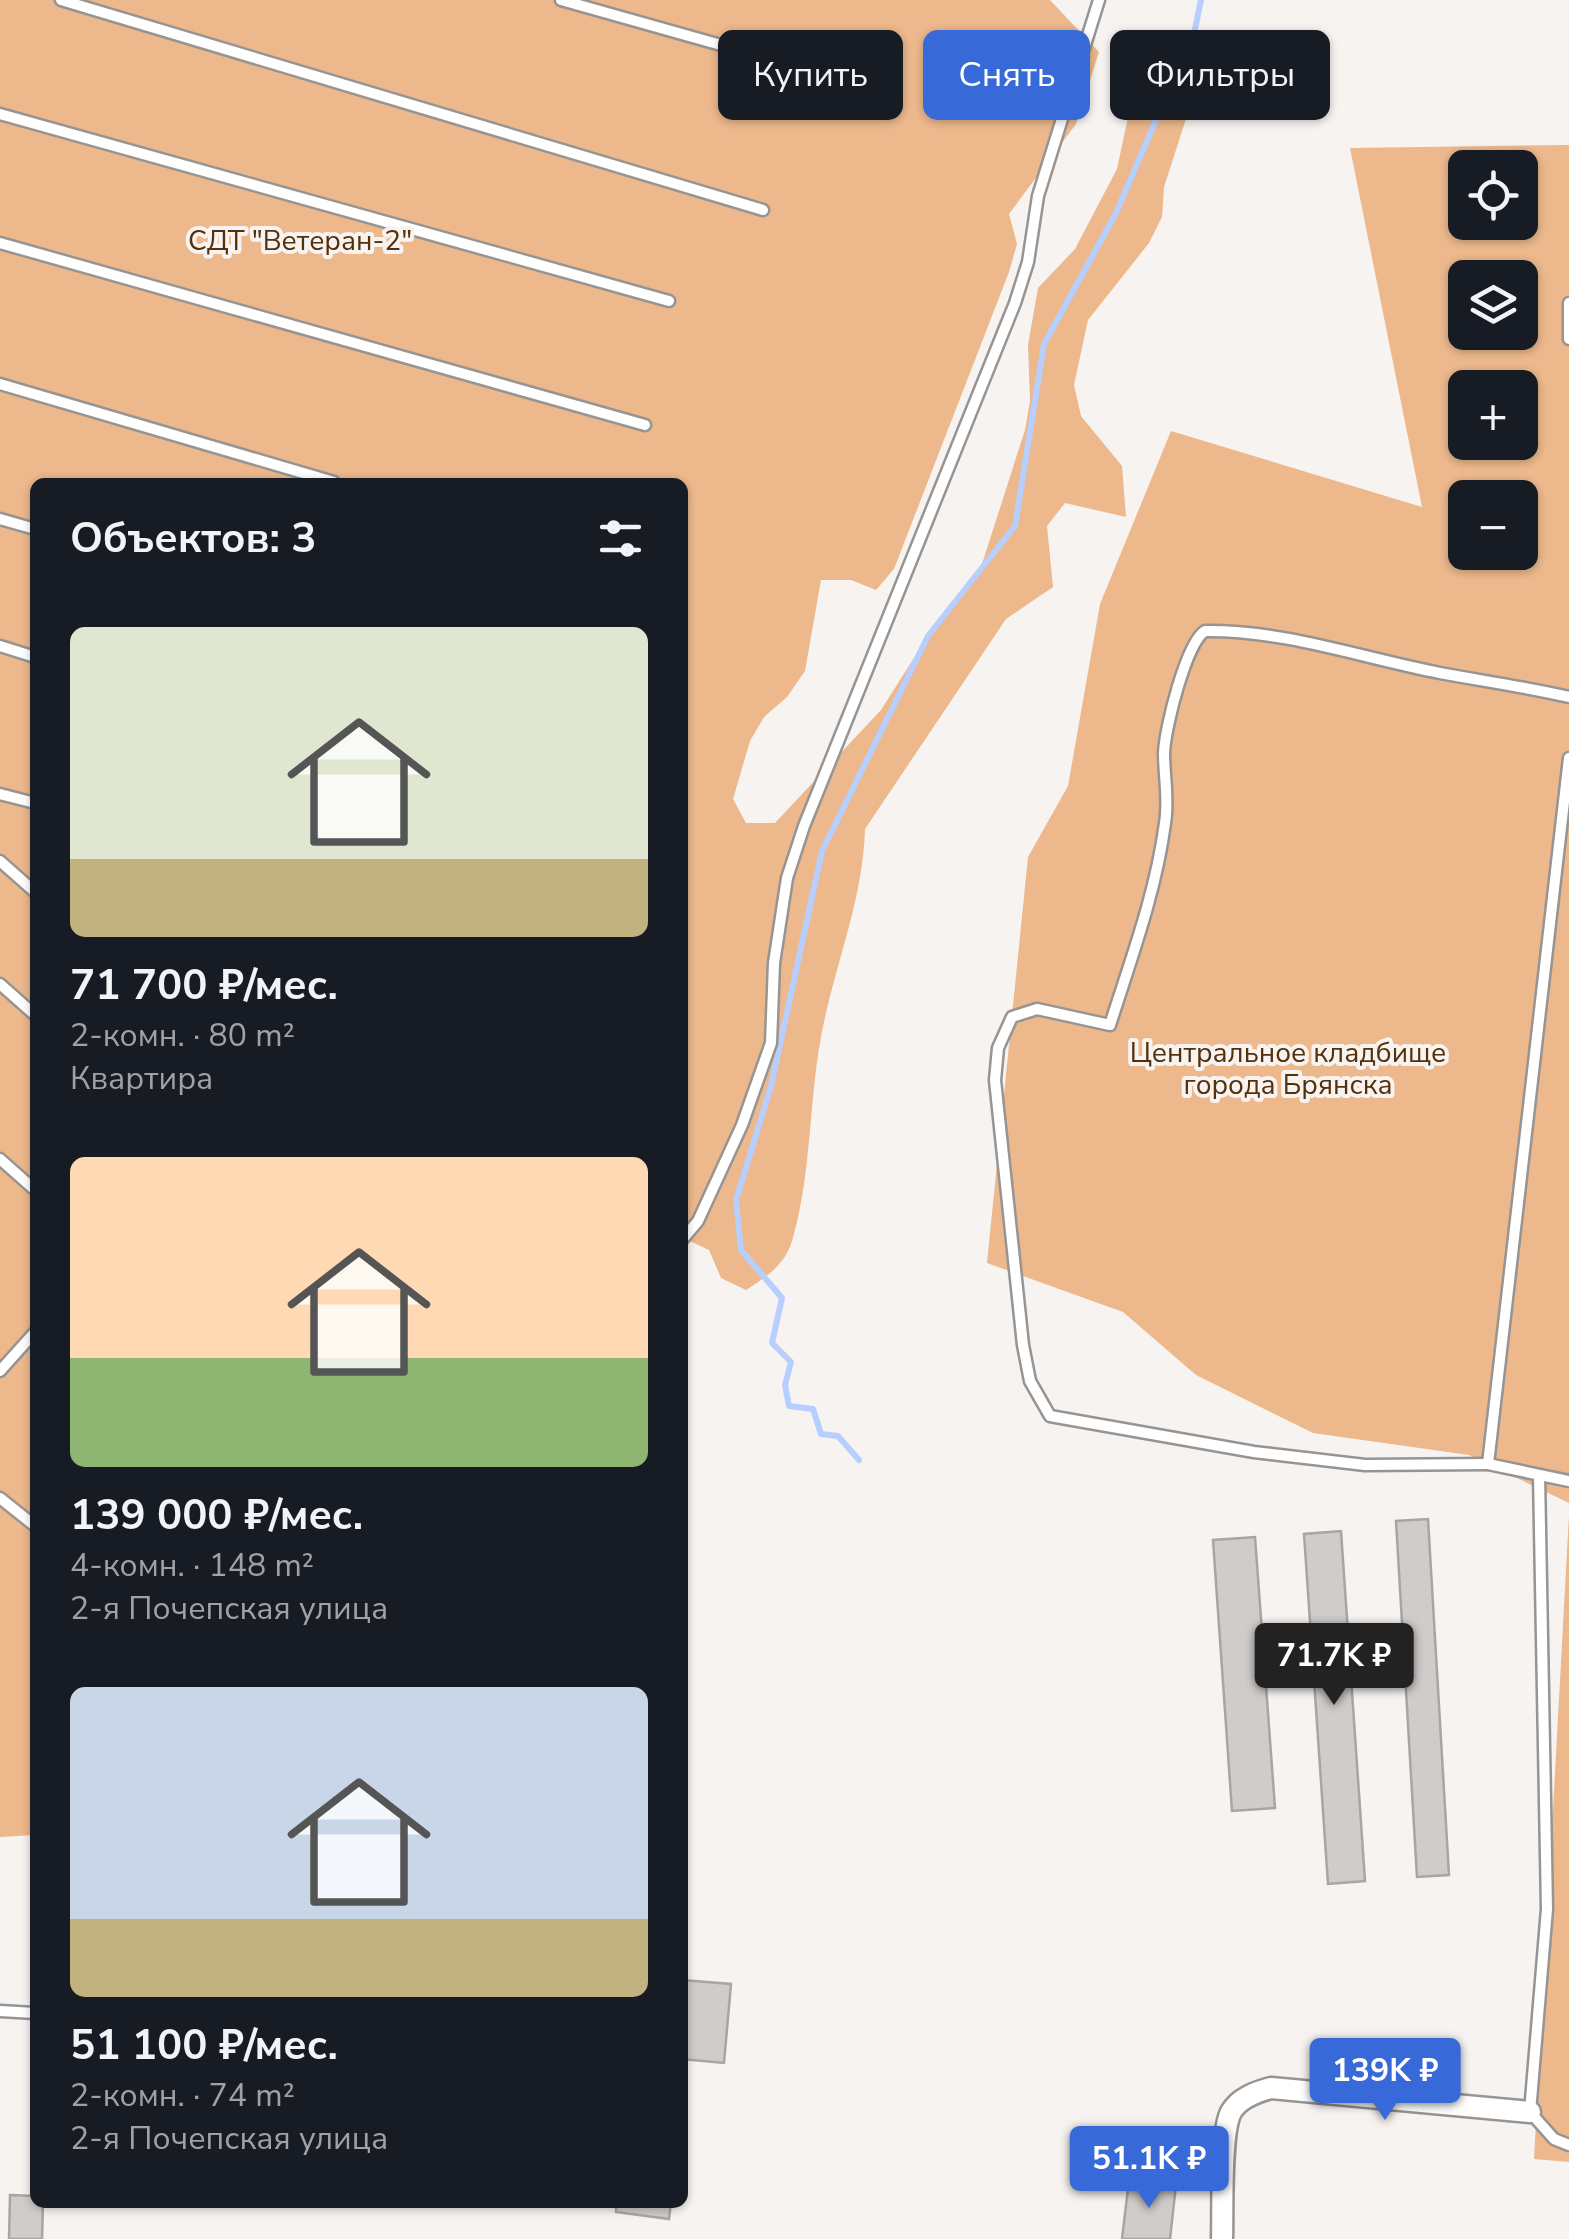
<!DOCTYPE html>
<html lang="ru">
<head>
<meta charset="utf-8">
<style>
  body { margin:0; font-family:"Nunito Sans",sans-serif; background:#242831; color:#f1f3f6; height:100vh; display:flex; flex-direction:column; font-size:38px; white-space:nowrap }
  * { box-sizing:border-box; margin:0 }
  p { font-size:32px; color:#9ea1a6 }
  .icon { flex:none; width:55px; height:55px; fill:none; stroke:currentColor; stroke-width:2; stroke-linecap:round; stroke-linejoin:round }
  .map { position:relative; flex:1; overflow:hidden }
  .sheet { position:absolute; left:30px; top:478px; width:658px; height:1730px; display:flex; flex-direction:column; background:#171b24; border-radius:15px; box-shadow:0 2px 8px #0004 }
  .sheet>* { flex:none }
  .top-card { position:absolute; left:718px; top:30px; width:700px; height:90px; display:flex; gap:20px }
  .tools { position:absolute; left:1448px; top:150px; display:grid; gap:20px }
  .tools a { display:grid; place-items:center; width:90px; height:90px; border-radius:15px; background:#171b24; box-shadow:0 2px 8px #0004; font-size:50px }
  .price { position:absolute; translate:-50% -85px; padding:0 22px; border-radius:10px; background:#3869d9; color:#fff; font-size:32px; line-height:65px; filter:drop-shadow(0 2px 5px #0008) }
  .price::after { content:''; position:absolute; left:50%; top:60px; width:30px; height:22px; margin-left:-15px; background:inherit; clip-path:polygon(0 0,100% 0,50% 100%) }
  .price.on { background:#222; color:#fff }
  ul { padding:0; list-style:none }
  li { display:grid; align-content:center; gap:20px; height:530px; padding:0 40px }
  li span { display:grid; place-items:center; height:310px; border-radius:15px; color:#555 }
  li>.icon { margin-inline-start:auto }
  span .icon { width:180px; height:180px; fill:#fffc; stroke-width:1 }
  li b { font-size:42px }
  h2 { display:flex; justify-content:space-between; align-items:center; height:120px; padding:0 40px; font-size:42px }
  .chip { padding:0 35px; border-radius:15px; background:#171b24; box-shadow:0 2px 8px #0004; font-size:35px; line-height:90px }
  .chip.on { background:#3869d9; color:#fff }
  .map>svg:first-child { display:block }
</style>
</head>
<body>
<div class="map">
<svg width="1569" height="2239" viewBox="0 0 1569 2239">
  <rect width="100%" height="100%" fill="#f7f3f1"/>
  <!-- green -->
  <g fill="#ecb88c" fill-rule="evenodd">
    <path d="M0,0h1050l49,52 -23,72 -67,90 8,30 -8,28 -115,297 -18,21 -25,-10h-30l-16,91 -18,26 -23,20 -14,24 -17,58 13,24h29l106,-113 47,-74 54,-72 43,-134 5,-29 -2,-56 10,-57 37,-39 42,-80 18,-85 18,-19 29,-1 13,27 -31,96 -2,30 -13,26 -61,77 -14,65 7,31 41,50 4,51 -61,-14 -18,23 6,61 -47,32 -141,210c-2,68 -27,128 -41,193 -16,72 -11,148 -32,219 -7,24 -26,36 -46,49l-25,-12 -12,-28 -26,-12 -1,-756h-647v1353l-35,2z"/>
    <path d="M1569,145v1358l-100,-48 -156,-22 -117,-58 -73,-63 -136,-49 41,-406 40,-71 32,-182 71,-173 251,76 -72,-359zM1465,168h55v54h-55zM1465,278h55v54h-55zM1465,388h55v54h-55zM1465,498h55v54h-55z"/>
    <polygon points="1569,1515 1569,2162 1534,2159"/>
  </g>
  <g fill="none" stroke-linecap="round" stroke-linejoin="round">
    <!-- stream -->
    <polyline stroke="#b6cfff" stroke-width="6" points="859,1460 838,1436 821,1434 813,1409 789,1406 785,1385 791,1362 772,1343 782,1298 741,1250 736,1200 771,1086 822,851 928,636 1015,526 1044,344 1116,213 1195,29 1201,0"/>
  </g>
  <!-- building -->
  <g fill="#cfccca" stroke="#a8a5a3" stroke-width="2.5">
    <polygon points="1428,1519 1449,1875 1417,1877 1396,1521"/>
    <polygon points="1341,1531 1365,1881 1328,1884 1304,1534"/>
    <polygon points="1255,1537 1275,1808 1232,1811 1213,1540"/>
    <polygon points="682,1980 731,1984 724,2063 682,2059"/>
    <polygon points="1129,2180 1176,2185 1170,2239 1122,2239"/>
    <polygon points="10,2195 35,2196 35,2202 43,2202 42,2239 9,2239"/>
    <polygon points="616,2202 671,2202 669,2219 616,2212"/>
  </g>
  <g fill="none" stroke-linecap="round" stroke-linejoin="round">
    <defs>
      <g id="service">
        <polyline points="61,0 763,210"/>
        <polyline points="561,0 799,67"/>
        <polyline points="0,114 669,301"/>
        <polyline points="0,243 645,425"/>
        <polyline points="1569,303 1569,339"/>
        <polyline points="0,384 334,482"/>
        <polyline points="0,519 35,529"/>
        <polyline points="0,646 35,657"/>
        <polyline points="1569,758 1488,1464 1569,1481"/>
        <polyline points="0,794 35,803"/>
        <polyline points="0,861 35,892"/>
        <polyline points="0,984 35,1015"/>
        <polyline points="0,1159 35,1190"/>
        <polyline points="682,1240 698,1221 742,1125 771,1043 774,963 787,878 804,826 1015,303 1028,262 1038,196 1099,0"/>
        <polyline points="0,1371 35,1332"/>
        <path d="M1488,1464l-123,1 -111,-13 -204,-36 -20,-35 -7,-36 -28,-265 3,-32 14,-31 25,-8 73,16c21,-66 46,-133 55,-202 4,-23 -1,-47 -1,-70 1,-25 22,-110 41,-122 80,-1 157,27 235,42 43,8 86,14 129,24"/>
        <polyline points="1539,1475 1547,1909 1530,2112 1554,2139 1569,2145"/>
        <polyline points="0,1498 35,1526"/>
        <polyline points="0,2011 35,2013"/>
      </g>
      <path id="minor" d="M1222,2239c1,-27 -2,-106 9,-127 8,-14 25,-20 40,-24l259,24"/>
    </defs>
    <!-- service casing -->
    <use href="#service" stroke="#979492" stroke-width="15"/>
    <!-- minor casing -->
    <use href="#minor" stroke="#979492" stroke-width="25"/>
    <!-- service -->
    <use href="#service" stroke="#fff" stroke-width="10"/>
    <!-- minor -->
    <use href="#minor" stroke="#fff" stroke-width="20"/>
  </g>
  <g text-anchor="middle" stroke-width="8" stroke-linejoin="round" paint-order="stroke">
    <!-- park labels -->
    <g font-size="28" fill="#55300a" stroke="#f7f3f1">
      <text x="300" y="250">СДТ "Ветеран-2"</text>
      <text x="1288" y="1062">Центральное кладбище<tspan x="1288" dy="32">города Брянска</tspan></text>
    </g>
  </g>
</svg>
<div class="tools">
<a><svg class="icon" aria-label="locate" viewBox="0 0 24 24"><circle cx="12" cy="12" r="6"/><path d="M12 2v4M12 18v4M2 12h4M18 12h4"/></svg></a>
<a><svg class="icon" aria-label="layers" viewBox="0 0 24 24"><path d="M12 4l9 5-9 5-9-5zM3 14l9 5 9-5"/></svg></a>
<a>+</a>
<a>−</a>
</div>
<b class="price on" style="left:1334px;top:1708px">71.7K ₽</b>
<b class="price" style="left:1385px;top:2123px">139K ₽</b>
<b class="price" style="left:1149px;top:2211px">51.1K ₽</b>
<div class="top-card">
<a class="chip">Купить</a>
<a class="chip on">Снять</a>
<a class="chip">Фильтры</a>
</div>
<section class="sheet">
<h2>Объектов: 3<svg class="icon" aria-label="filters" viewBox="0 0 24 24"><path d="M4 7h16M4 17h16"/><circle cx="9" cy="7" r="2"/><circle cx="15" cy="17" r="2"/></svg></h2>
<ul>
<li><span style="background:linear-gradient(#dfe7d0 75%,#c2b280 0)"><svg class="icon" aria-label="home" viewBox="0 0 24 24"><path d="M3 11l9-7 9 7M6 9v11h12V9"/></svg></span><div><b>71 700 ₽/мес.</b><p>2-комн. · 80 m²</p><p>Квартира</p></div></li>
<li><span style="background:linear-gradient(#ffd9b3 65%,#8fb573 0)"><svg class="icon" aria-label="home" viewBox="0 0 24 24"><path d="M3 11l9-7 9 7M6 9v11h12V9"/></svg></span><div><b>139 000 ₽/мес.</b><p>4-комн. · 148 m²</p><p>2-я Почепская улица</p></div></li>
<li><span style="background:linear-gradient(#c9d6e8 75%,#c2b280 0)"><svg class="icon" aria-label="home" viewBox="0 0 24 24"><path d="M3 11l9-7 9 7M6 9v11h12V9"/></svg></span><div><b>51 100 ₽/мес.</b><p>2-комн. · 74 m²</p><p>2-я Почепская улица</p></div></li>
</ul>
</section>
</div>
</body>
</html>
